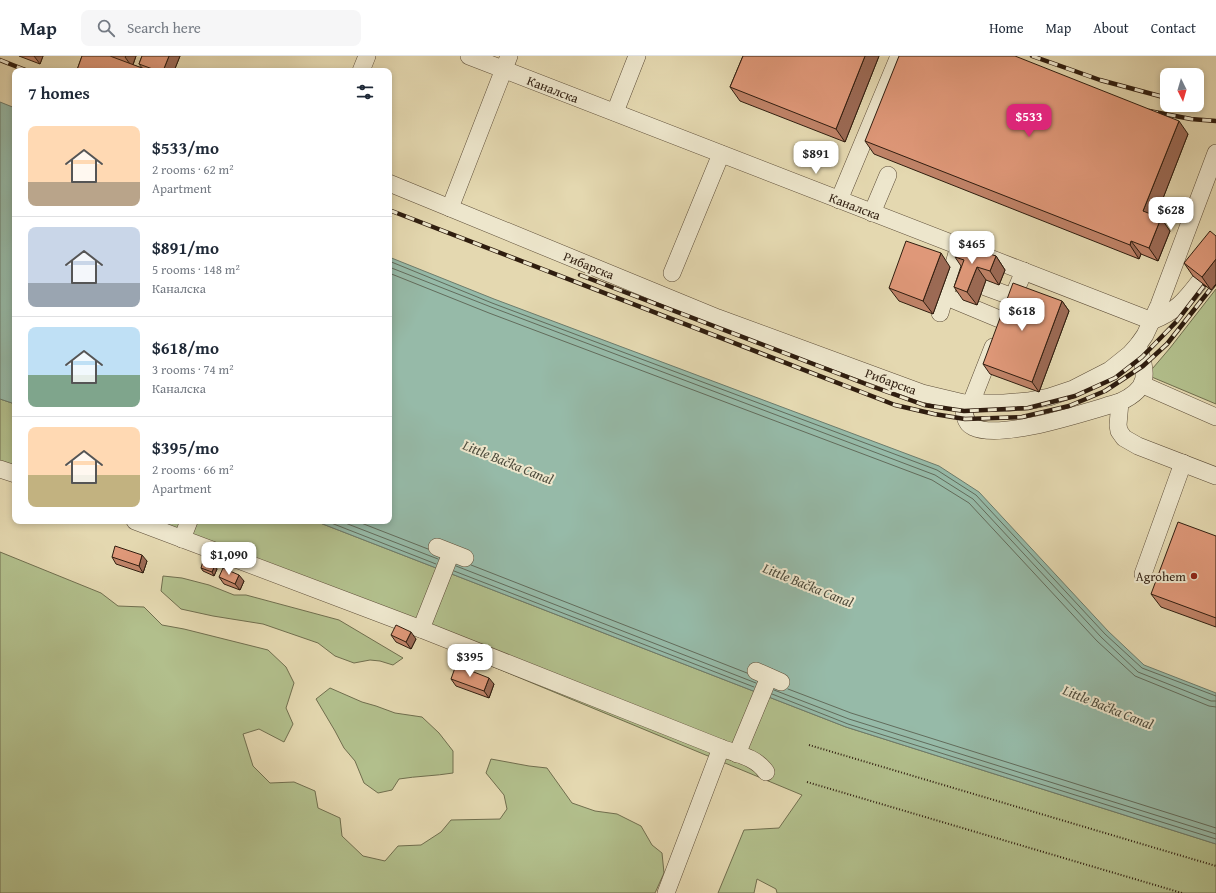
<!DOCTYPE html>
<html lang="en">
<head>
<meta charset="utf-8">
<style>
  body { margin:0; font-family:"Gentium Book Plus",serif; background:#f6f6f7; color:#1f2937; height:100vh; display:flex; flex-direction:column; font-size:15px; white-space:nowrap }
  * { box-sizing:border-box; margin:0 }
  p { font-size:13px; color:#747a83 }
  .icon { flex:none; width:22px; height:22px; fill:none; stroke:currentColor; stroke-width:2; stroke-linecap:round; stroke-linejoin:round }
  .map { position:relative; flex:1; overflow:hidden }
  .panel { position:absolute; left:12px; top:12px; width:380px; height:456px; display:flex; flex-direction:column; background:#fff; border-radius:8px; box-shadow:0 2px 6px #0003 }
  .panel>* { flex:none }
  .needle { width:26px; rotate:175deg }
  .buttons { position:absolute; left:1160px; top:12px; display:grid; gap:8px }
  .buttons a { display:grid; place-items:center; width:44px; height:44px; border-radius:8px; background:#fff; box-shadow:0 2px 6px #0003; font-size:20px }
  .price { position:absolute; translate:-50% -34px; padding:0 9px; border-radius:8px; background:#fff; color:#222; font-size:13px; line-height:26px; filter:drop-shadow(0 1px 2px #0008) }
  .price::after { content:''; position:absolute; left:50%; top:24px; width:12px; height:9px; margin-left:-6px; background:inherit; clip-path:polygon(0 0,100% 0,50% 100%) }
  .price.active { background:#db2777; color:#fff }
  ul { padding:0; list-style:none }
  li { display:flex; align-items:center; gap:12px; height:100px; padding:0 16px }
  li+li { border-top:1px solid #e0e1e3 }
  li span { display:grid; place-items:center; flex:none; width:112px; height:80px; border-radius:8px; color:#555 }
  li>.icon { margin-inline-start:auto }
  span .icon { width:48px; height:48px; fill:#fffc; stroke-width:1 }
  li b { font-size:17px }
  h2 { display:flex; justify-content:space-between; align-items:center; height:48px; padding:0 16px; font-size:17px }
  header { display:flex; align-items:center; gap:24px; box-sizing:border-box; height:56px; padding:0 20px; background:#fff; border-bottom:1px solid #e0e1e3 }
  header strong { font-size:19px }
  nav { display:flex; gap:22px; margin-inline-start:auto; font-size:14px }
  .search { width:280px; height:36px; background:#f6f6f7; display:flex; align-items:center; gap:10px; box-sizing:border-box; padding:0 14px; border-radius:8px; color:#747a83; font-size:15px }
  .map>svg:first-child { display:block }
</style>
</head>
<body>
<header>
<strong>Map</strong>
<div class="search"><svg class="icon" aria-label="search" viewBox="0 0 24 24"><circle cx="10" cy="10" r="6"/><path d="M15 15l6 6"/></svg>Search here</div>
<nav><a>Home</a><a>Map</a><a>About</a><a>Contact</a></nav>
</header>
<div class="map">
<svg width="1216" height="837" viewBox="0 0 1216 837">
  <rect width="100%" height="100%" fill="#e4d8b0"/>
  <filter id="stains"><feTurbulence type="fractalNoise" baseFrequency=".005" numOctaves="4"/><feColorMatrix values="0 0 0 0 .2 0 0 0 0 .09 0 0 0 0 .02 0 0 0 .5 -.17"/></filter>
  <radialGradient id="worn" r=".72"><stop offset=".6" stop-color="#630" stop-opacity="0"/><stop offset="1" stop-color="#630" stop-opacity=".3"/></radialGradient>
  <!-- green -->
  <g fill="#b2bf8c" stroke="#706e4e">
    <polygon points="1216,233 1216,348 1147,319 1170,292"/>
    <polygon points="0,343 15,348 15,412 0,406"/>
    <polygon points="142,465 315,465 846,671 1216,788 1216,837 777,837 776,833 757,823 754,837 718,837 744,774 779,772 802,739"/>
    <polygon points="0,496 101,537 118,550 144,551 162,569 184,573 268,594 286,611 294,627 286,652 293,668 284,686 259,673 243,678 253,710 270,727 294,726 315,735 318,752 340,762 342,780 363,800 385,805 398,790 421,789 441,776 451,764 500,763 507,753 504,739 486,717 491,703 529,710 547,712 572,747 595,755 617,758 641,770 652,789 662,797 664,817 655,837 0,837"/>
    <polygon points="163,520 182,522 209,529 234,539 246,539 339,564 403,602 393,609 380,605 370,604 354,607 335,600 318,587 263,568 213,560 181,553 161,535"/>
    <path d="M330,632l32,14 14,4 19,7 27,4 17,16 14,18v22c-18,3 -36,3 -54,6l-7,11 -14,3 -14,-10 -9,-22 -11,-13 -9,-17 -19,-32z"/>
  </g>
  <!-- water -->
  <g fill="#96baa8" stroke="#6d7b6b">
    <polygon points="0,46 15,52 15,348 0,343"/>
    <polygon points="389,201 494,243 939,410 979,436 1108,575 1144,609 1216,637 1216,788 846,671 315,465 389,465"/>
  </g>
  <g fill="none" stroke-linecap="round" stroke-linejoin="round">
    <!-- shore -->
    <g stroke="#626c5c" stroke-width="1">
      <polyline points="389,205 492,247 937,414 976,439 1105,578 1142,612 1216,640"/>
      <polyline points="389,211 491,251 935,419 973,443 1101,581 1138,616 1211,645 1216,645"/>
      <polyline points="389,217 489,257 932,424 969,447 1097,585 1135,620 1209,650 1216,651"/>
      <polyline points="326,465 436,508"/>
      <polyline points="340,465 438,503"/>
      <polyline points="356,465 428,493"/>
      <polyline points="471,509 747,617"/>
      <polyline points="456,510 756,627"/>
      <polyline points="454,515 754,631"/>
      <polyline points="788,633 851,657 1216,772"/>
      <polyline points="774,634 849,663 1216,778"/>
      <polyline points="772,638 848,668 1216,783"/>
    </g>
    <defs>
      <g id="minor">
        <polyline points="469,0 1152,265"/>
        <polyline points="361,15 367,0"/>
        <polyline points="615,56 637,0"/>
        <polyline points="389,127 450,152 509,0"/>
        <polyline points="839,144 899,0"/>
        <polyline points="450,152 718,262 922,337 964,347 1004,347 1028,345 1049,341 1073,333 1110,314 1130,298 1138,289 1145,279 1159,249 1216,97"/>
        <polyline points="872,157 888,119"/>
        <polyline points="672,217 721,98"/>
        <polyline points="983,230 1013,241 1024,215"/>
        <polyline points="944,240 1004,265"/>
        <polyline points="940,257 959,190"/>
        <path d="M1152,265c24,-10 32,-19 48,-40"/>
        <polyline points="1143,329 1216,361"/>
        <polyline points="1120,346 1118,369 1119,375 1124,382 1138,390 1216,420"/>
        <path d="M964,347c0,9 0,20 9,24 28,14 115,-16 147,-25 30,-14 27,-27 18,-57"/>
        <polyline points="971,347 993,291"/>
        <polyline points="0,413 15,418"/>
        <path d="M135,465l286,108 300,119c16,6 35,9 45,24"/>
        <polyline points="182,483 189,465"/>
        <polyline points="437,491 465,502"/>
        <polyline points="1143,518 1183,407"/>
        <polyline points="421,573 451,497"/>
        <polyline points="756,615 781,626"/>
        <polyline points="737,698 769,621"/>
        <polyline points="666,837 721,692"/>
      </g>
    </defs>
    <!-- minor casing -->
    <use href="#minor" stroke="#5c4c37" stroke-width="18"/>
    <!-- path -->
    <g stroke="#2f1d0f" stroke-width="2" stroke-dasharray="1 2" stroke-linecap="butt">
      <polyline points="809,689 1216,810"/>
      <polyline points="807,726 1182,837"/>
    </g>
    <!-- minor -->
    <use href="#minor" stroke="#ede6cc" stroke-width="17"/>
    <defs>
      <g id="rail">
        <polyline points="1032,0 1100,24 1167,42"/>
        <polyline points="0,4 28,15"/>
        <polyline points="1149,55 1191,63 1216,65"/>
        <polyline points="389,154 895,349 934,358 965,363 1022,361 1069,350 1105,335 1143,310 1167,288 1216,226"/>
        <polyline points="580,219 871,330 924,349 964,355 1028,352 1075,340 1115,322 1142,301 1177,265 1216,214"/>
      </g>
    </defs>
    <!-- rail casing -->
    <use href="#rail" stroke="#2f1d0f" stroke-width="4.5"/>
    <!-- rail -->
    <use href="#rail" stroke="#ede6cc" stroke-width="3" stroke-dasharray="9" stroke-linecap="butt"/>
  </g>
  <!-- wall -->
  <g fill="#c08368" stroke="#2f1d0f">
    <polygon points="19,0 43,0 40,8"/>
    <polygon points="82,0 136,0 133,9 142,12 139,8 142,0 180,0 174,15 78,15 77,14"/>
    <polygon points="743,0 879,0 845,86 740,45 730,31"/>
    <polygon points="1188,78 1156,160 1170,175 1158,205 1141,198 1139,203 874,98 865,85"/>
    <polygon points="1216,180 1211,234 1193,220 1184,207"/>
    <polygon points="996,200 1005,214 999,229 986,224 977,249 963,244 954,231 961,210 955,201"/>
    <polygon points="950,211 933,258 899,245 889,232"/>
    <polygon points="1062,245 1069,255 1039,336 990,318 983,308"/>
    <polygon points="1216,480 1216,571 1161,551 1151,538"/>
    <polygon points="112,501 147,505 143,517 116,508"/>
    <polygon points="201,512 217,513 214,520 203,515"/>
    <polygon points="219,521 244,525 240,534 224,528"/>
    <polygon points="391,579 416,583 411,593 396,586"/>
    <polygon points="451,623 494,628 489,642 456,630"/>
  </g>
  <!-- shaded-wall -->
  <g fill="#9c6a55" stroke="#2f1d0f">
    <polygon points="34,0 43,0 40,8"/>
    <polygon points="126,0 136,0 132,11 125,1"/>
    <polygon points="169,0 180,0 174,15 163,15"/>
    <polygon points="865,0 879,0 845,86 836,73"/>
    <polygon points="1179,65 1188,78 1153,168 1143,155"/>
    <polygon points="1161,162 1170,175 1158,205 1149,192"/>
    <polygon points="1131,185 1141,198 1139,203 1130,189"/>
    <polygon points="941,197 950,211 933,258 923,245"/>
    <polygon points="996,200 1005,214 999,229 990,215"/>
    <polygon points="1216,203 1216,228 1211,234 1202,221"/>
    <polygon points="977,211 986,224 977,249 967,236"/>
    <polygon points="1062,245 1069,255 1039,336 1032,326"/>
    <polygon points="142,499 147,505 143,517 139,510"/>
    <polygon points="215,509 217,513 214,520 212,516"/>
    <polygon points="239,519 244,525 240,534 235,528"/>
    <polygon points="411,576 416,583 411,593 406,586"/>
    <polygon points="489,622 494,628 489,642 484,635"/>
  </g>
  <!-- building -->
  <g fill="#df9879" stroke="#2f1d0f">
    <polygon points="82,0 110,0 150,15 80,15 77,14"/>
    <polygon points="142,0 169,0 163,15 158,15 139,8"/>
    <polygon points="743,0 865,0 836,73 730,31"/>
    <polygon points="899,0 1015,0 1179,65 1143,155 1161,162 1149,192 1131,185 1130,189 865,85"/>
    <polygon points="1210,175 1216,180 1216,203 1202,221 1184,207"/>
    <polygon points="906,185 941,197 923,245 889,232"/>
    <polygon points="960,188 996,200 990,215 977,211 967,236 954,231 964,204 955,201"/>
    <polygon points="1013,227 1062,245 1032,326 983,308"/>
    <polygon points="1178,466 1216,480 1216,562 1151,538"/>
    <polygon points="115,490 142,499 139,510 112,501"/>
    <polygon points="203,505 215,509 212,516 201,512"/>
    <polygon points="223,512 239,519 235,528 219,521"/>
    <polygon points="396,569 411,576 406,586 391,579"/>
    <polygon points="456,609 489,622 484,635 451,623"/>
  </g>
  <!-- markers -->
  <circle fill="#8f2418" stroke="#ede6cc" stroke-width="1.5" cx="1194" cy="520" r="4"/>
  <g text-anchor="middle" stroke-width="4" stroke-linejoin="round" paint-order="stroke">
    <!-- street labels -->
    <g font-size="13" fill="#2f1d0f" stroke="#ede6cc">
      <text transform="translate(553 33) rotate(21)" y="5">Каналска</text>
      <text transform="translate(855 150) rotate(21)" y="5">Каналска</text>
      <text transform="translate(589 209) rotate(22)" y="5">Рибарска</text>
      <text transform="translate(891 325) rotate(20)" y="5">Рибарска</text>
    </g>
    <!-- poi labels -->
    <g font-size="13" fill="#2f1d0f" stroke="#ede6cc" text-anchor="end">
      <text x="1186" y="525">Agrohem</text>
    </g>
    <!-- water labels -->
    <g font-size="14" font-style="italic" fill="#4e4c3d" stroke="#ede6cc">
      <text transform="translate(508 406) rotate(22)" y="5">Little Bačka Canal</text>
      <text transform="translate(808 529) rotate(22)" y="5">Little Bačka Canal</text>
      <text transform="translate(1108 651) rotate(22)" y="5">Little Bačka Canal</text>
    </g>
  </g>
  <rect width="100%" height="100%" filter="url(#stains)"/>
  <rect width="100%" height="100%" fill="url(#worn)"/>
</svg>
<div class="buttons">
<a><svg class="needle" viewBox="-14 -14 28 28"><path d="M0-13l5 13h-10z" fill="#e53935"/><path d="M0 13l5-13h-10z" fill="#747a83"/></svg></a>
</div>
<b class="price active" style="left:1029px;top:82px">$533</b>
<b class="price" style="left:816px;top:119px">$891</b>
<b class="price" style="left:1171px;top:175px">$628</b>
<b class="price" style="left:972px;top:209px">$465</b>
<b class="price" style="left:1022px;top:276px">$618</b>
<b class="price" style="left:229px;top:520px">$1,090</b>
<b class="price" style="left:470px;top:622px">$395</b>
<section class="panel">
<h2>7 homes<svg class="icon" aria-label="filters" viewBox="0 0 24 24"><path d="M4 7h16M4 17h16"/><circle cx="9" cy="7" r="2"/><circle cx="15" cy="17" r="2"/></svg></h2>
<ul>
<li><span style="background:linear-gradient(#ffd9b3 70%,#b9a48a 0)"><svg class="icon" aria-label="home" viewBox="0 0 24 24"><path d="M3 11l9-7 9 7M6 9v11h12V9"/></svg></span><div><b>$533/mo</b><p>2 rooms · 62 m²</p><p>Apartment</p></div></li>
<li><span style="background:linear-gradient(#c9d6e8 70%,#9aa5b1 0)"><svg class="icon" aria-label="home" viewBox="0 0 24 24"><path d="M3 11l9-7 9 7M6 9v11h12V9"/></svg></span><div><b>$891/mo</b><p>5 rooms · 148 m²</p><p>Каналска</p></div></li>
<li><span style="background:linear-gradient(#bfe0f5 60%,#7fa58c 0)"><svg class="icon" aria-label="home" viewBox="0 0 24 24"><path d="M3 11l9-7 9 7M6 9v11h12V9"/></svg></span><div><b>$618/mo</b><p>3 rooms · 74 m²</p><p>Каналска</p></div></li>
<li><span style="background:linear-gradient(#ffd9b3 60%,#c2b280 0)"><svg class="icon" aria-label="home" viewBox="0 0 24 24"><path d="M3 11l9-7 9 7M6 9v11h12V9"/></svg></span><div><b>$395/mo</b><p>2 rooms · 66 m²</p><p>Apartment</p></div></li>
</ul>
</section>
</div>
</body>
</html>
